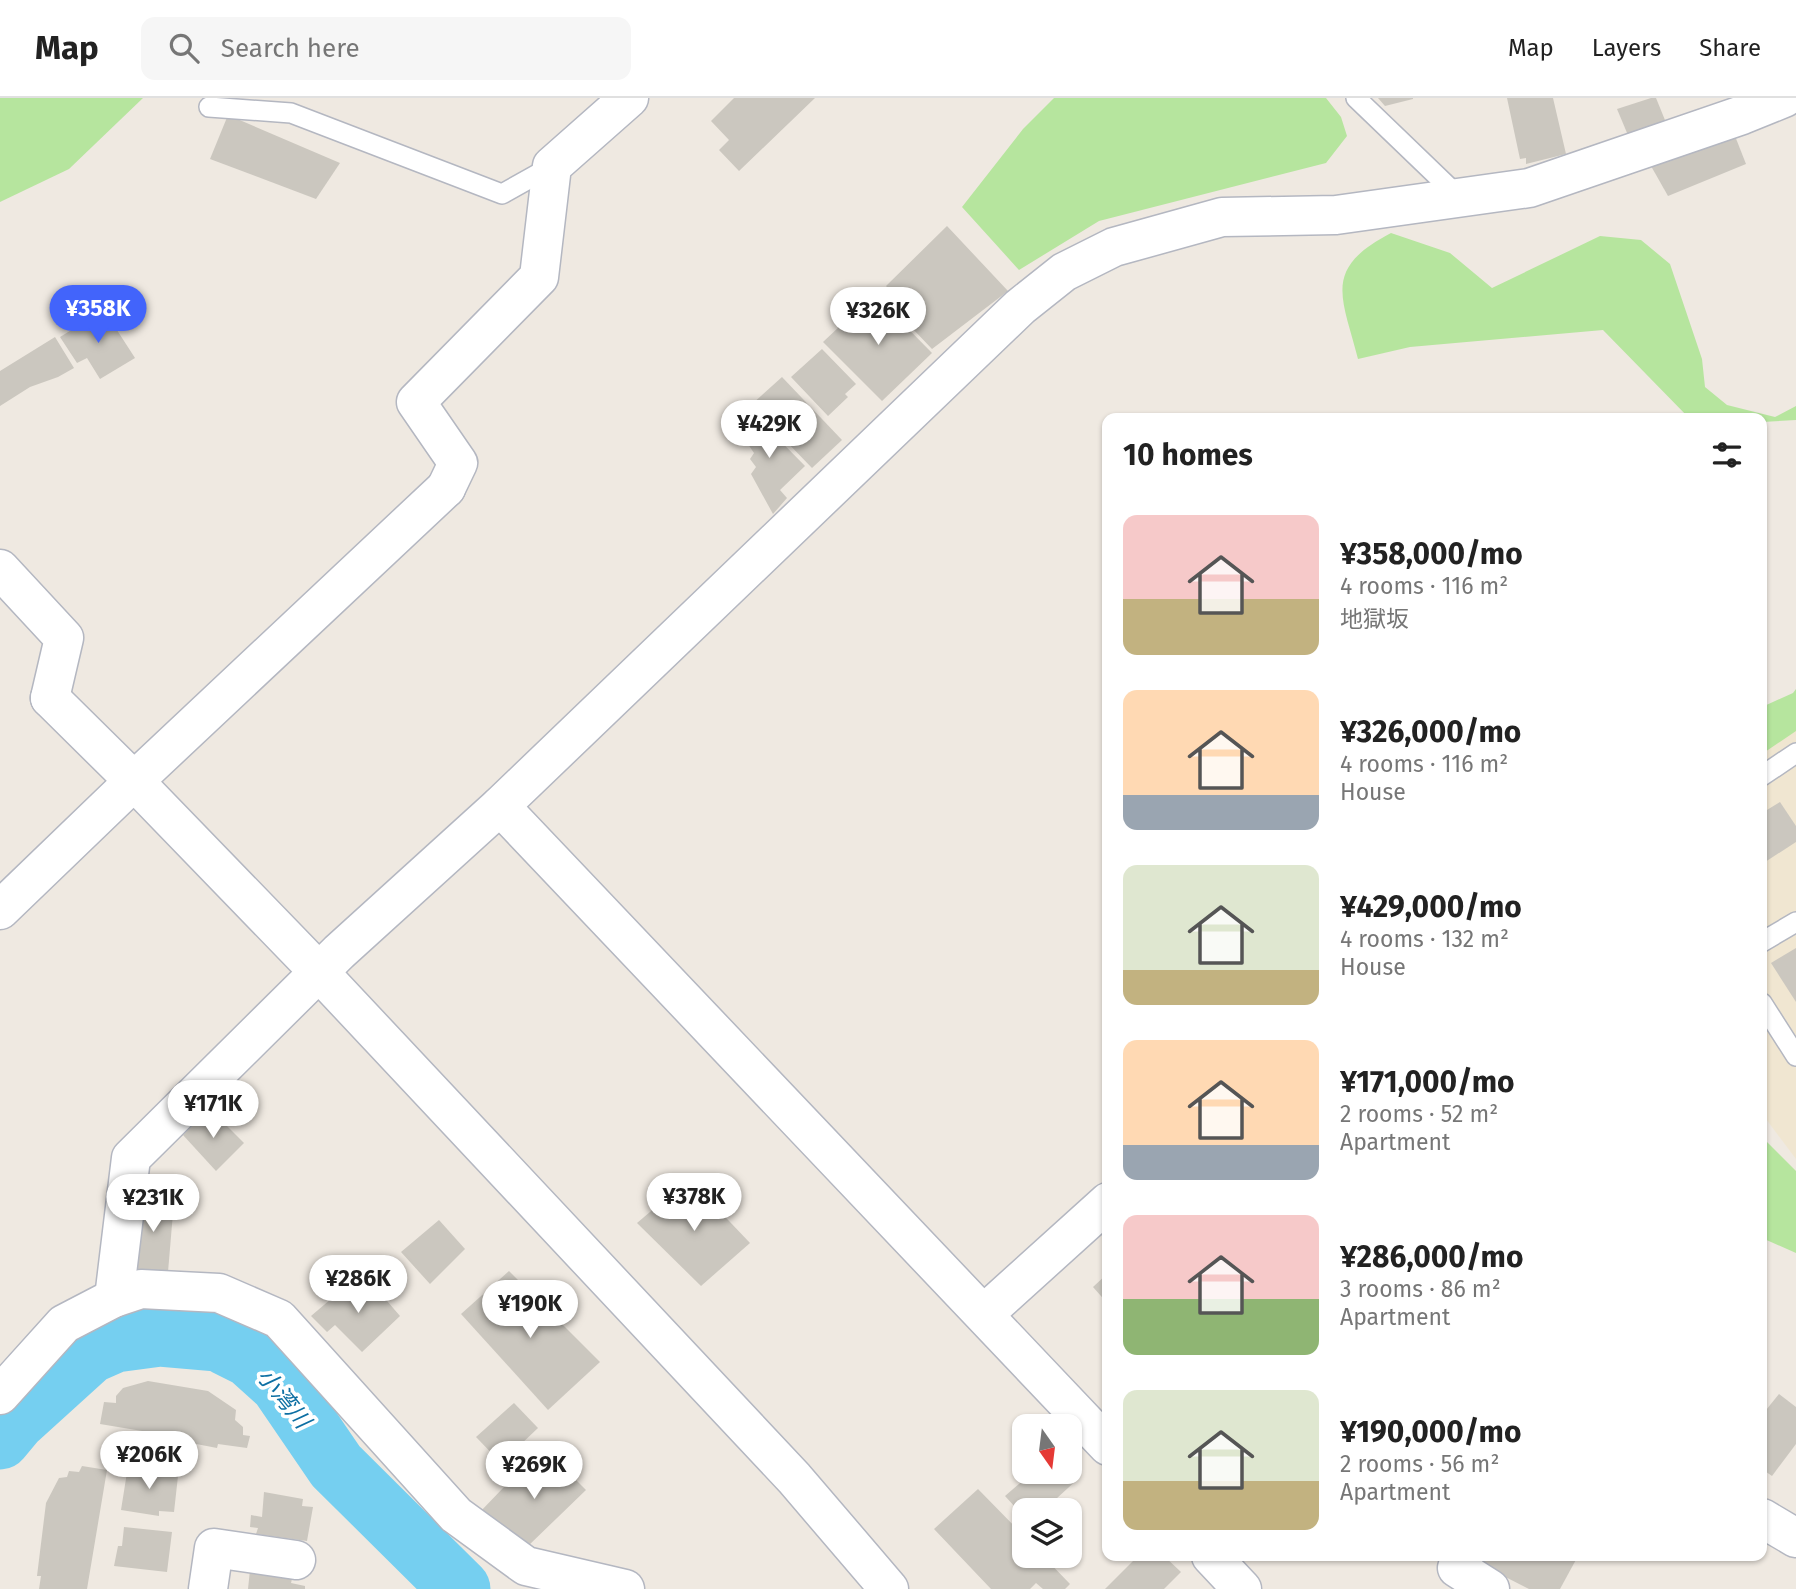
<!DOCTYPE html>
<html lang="en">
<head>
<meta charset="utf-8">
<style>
  body { margin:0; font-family:"Fira Sans","Noto Sans JP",sans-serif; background:#f6f6f6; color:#222; height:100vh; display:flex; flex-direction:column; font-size:26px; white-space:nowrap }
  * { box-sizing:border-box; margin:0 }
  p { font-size:23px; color:#767676 }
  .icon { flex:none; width:38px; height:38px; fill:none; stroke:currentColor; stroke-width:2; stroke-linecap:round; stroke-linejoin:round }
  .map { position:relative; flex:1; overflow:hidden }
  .side { position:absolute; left:1102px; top:315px; width:665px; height:1148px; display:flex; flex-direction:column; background:#fff; border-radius:14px; box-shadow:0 2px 5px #0004 }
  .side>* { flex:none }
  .needle { width:46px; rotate:166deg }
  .fabs { position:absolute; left:1012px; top:1316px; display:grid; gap:14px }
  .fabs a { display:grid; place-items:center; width:70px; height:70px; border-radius:14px; background:#fff; box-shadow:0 2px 5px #0004; font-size:35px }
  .price { position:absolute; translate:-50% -60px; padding:0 16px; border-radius:24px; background:#fff; color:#222; font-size:23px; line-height:46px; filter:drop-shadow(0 2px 4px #0008) }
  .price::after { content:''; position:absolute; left:50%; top:42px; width:21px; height:16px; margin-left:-10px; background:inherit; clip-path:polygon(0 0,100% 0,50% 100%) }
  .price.active { background:#4264fb; color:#fff }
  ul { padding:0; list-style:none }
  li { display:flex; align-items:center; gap:21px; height:175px; padding:0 21px }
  li span { display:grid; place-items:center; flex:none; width:196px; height:140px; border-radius:14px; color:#555 }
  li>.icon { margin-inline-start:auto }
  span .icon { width:84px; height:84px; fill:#fffc; stroke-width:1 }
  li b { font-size:30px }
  h2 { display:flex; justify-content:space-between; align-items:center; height:84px; padding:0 21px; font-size:30px }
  header { display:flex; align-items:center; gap:42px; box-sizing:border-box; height:98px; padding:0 35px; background:#fff; border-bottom:2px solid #e0e0e0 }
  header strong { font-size:33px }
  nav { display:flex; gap:38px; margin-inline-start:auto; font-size:24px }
  .search { width:490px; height:63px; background:#f6f6f6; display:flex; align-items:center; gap:18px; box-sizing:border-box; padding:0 24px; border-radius:14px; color:#767676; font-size:26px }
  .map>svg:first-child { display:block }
</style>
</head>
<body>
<header>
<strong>Map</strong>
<div class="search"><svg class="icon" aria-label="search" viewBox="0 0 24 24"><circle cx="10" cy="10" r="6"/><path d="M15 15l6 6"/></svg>Search here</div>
<nav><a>Map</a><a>Layers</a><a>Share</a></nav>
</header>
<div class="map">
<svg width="1796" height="1491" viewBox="0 0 1796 1491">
  <rect width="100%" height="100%" fill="#efe9e1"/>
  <!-- education -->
  <polygon fill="#f0e6d1" points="1796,598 1796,1061 1763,1017 1762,975 1762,619"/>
  <!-- green -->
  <g fill="#b6e59e">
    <polygon points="0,0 143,0 69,71 0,104"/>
    <polygon points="1054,0 1326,0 1341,19 1347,38 1326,65 1099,123 1019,172 962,109 1023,31"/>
    <path d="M1391,135l59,20 42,35 108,-52 41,4 29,24 32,95 3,28 22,18 48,12 21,-11v14l-34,2v-4h-73l-86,-88 -193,17 -52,12c-16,-63 -36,-90 33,-126z"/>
    <polygon points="1796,591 1796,633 1762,656 1762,609 1793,595"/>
    <polygon points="1762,1039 1796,1073 1796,1155 1762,1140"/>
  </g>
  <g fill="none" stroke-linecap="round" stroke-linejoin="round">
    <!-- river -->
    <polyline stroke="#75cff0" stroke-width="61" points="0,1341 15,1323 90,1255 115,1244 160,1238 218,1243 250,1259 280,1286 336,1368 460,1491"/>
  </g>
  <!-- building -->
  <g fill="#cbc7bf">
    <polygon points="734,0 815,0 739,73 719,52 729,42 711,23"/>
    <polygon points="1378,0 1413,0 1413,1 1385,8"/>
    <polygon points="1507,0 1553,0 1566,56 1526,66 1526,60 1520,61"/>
    <polygon points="1651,0 1656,0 1667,27 1630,42 1617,11"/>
    <polygon points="228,17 340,65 316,101 210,61"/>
    <polygon points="1735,38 1746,66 1668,98 1651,68"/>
    <polygon points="947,128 1008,193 932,251 890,207 897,200 886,188"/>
    <polygon points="874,196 932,255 882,303 823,244"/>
    <polygon points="104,212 135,260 100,281 87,260 77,265 60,239"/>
    <polygon points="55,239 74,270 58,279 30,289 0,308 0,273"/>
    <polygon points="822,251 856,286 845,296 848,299 828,318 791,279"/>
    <polygon points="782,279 842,342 812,370 751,307"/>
    <polygon points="751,313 805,368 780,392 787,400 773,416 751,376 756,369 750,361 754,355 735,327"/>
    <polygon points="1780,704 1796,728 1796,744 1762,766 1762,715"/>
    <polygon points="1796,850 1796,904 1771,865"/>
    <polygon points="210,1011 244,1045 216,1073 183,1037"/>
    <polygon points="689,1081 750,1145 701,1188 637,1125"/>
    <polygon points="134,1096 174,1103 168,1174 136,1176"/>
    <polygon points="439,1122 465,1151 430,1186 401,1154"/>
    <polygon points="509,1173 600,1264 548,1312 461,1216"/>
    <polygon points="1108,1175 1108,1206 1093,1189"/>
    <polygon points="369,1182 400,1218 362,1254 335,1227 327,1234 311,1218 338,1195 347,1200"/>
    <polygon points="148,1283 208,1293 236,1312 235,1322 243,1329 243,1337 250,1338 247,1350 218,1346 217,1350 155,1338 154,1335 100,1326 104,1304 116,1305 116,1298 123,1290"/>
    <polygon points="1779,1296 1796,1309 1796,1346 1772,1378 1762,1371 1762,1317"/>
    <polygon points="514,1305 538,1330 501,1365 476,1339"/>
    <polygon points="548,1354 586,1392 527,1449 479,1415 504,1389 512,1389"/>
    <polygon points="82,1368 107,1372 87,1491 39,1491 41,1478 37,1478 46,1405 59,1380 67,1379 69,1373 79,1374"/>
    <polygon points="128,1368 165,1373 165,1376 178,1378 174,1414 159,1413 159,1418 121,1412"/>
    <polygon points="1069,1368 1080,1379 1044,1412 1024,1412 1024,1419 1005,1398 1033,1374 1069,1374"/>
    <polygon points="978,1391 1024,1438 1024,1458 1043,1458 1070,1486 1065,1491 1043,1491 1036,1485 1030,1491 991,1491 934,1431"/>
    <polygon points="264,1394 303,1401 302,1408 313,1409 307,1443 256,1436 258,1430 250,1429 251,1417 262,1419"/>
    <polygon points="124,1429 172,1434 167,1474 114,1468 118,1448 122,1448"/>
    <polygon points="1138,1458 1164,1458 1181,1474 1164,1491 1105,1491"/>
    <polygon points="1487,1458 1578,1458 1560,1491 1529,1491 1482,1467"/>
    <polygon points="250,1472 293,1477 291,1485 305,1488 305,1491 248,1491"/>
  </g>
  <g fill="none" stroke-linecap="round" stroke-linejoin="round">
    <defs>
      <g id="lane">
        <polyline points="1356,0 1459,99"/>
        <polyline points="209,9 291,15 502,96 552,68"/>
        <polyline points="1762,678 1796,655"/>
        <polyline points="1762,844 1796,824"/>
        <polyline points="1762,905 1796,958"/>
      </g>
      <g id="street">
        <polyline points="446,390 458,365 416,304 539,179 552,68 629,0"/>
        <polyline points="0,471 64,540 50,600"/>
        <polyline points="500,708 1108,1348"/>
        <polyline points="114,1200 131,1060 339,854 500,708 1020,209 1064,174 1114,149 1222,119 1336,117 1529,90 1742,17 1784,0"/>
        <polyline points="984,1216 1108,1104"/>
        <polyline points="0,1297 64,1226 114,1200 141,1191 219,1195 279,1221 456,1417 526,1468 625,1491"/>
        <polyline points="1762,1420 1796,1440"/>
        <polyline points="1211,1458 1242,1491"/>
        <polyline points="1464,1458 1457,1470 1490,1491"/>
        <polyline points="208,1491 214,1450 296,1462"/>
      </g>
      <g id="secondary">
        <polyline points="50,600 134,683 319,874 794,1380 889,1491"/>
        <polyline points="0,812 134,683 446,390"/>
      </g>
    </defs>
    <!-- lane casing -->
    <use href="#lane" stroke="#b4b7c1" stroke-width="22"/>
    <!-- street casing -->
    <use href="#street" stroke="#b4b7c1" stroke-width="41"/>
    <!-- secondary casing -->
    <use href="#secondary" stroke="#b4b7c1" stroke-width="41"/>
    <!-- lane -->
    <use href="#lane" stroke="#fff" stroke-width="19"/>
    <!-- street -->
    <use href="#street" stroke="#fff" stroke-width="38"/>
    <!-- secondary -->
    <use href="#secondary" stroke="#fff" stroke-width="38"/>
  </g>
  <g text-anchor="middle" stroke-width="7" stroke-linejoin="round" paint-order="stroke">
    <!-- water labels -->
    <g font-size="23" font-style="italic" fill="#0d6fa3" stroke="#fff">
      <text transform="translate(284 1300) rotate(51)" y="8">小湾川</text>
    </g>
  </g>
</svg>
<div class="fabs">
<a><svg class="needle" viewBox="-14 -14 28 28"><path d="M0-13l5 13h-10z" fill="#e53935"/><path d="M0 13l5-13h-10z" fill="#767676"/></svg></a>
<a><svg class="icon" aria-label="layers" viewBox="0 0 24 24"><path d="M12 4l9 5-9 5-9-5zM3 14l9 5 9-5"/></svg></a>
</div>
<b class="price active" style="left:98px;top:247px">¥358K</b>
<b class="price" style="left:878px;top:249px">¥326K</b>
<b class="price" style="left:769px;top:362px">¥429K</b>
<b class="price" style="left:213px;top:1042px">¥171K</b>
<b class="price" style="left:694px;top:1135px">¥378K</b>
<b class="price" style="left:153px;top:1136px">¥231K</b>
<b class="price" style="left:358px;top:1217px">¥286K</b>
<b class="price" style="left:530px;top:1242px">¥190K</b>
<b class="price" style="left:149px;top:1393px">¥206K</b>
<b class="price" style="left:534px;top:1403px">¥269K</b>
<section class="side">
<h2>10 homes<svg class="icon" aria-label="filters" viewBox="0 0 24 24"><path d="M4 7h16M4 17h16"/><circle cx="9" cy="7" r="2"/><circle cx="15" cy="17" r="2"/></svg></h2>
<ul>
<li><span style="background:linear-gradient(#f6c9c9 60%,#c2b280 0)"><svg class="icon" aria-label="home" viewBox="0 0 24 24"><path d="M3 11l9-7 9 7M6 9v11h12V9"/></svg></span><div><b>¥358,000/mo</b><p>4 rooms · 116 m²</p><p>地獄坂</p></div></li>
<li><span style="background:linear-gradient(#ffd9b3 75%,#9aa5b1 0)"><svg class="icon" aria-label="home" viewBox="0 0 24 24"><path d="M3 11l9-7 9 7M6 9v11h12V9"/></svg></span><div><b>¥326,000/mo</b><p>4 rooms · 116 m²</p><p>House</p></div></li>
<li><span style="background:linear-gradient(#dfe7d0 75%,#c2b280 0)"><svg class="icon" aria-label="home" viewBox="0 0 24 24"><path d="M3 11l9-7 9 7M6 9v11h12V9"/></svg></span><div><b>¥429,000/mo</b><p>4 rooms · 132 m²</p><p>House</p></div></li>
<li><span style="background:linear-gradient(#ffd9b3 75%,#9aa5b1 0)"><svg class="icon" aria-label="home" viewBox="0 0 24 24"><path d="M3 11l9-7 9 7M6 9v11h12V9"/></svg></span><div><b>¥171,000/mo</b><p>2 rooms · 52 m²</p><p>Apartment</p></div></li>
<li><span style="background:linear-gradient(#f6c9c9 60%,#8fb573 0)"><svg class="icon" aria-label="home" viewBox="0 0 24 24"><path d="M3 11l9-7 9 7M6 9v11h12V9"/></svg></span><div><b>¥286,000/mo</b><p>3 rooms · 86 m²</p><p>Apartment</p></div></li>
<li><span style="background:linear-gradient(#dfe7d0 65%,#c2b280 0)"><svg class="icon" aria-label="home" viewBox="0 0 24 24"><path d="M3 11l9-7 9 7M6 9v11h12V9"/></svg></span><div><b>¥190,000/mo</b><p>2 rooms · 56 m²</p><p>Apartment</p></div></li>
</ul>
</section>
</div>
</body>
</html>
